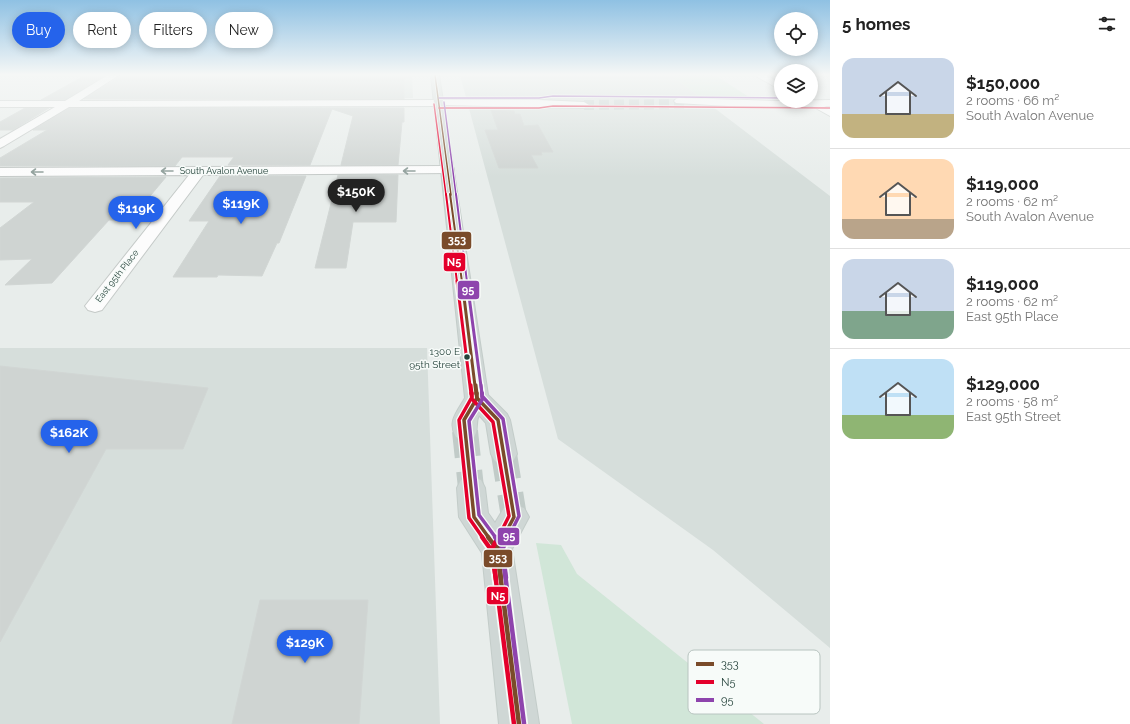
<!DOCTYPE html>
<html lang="en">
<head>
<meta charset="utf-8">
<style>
  body { margin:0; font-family:Raleway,sans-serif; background:#f6f6f6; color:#222; height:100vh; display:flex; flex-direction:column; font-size:15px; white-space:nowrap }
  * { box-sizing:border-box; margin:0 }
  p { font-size:13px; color:#767676 }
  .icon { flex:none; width:22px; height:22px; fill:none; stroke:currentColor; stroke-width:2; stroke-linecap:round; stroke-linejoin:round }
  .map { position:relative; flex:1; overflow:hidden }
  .drawer { display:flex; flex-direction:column; background:#fff; width:300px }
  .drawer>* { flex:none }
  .banner { position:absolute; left:12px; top:12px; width:380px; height:36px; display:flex; gap:8px }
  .buttons { position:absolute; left:774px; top:12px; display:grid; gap:8px }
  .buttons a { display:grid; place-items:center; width:44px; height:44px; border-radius:50%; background:#fff; box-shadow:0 2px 10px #0003; font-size:20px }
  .price { position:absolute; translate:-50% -34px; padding:0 9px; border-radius:14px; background:#2563eb; color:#fff; font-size:13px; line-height:26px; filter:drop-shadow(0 1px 2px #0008) }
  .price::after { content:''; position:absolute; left:50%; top:24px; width:12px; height:9px; margin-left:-6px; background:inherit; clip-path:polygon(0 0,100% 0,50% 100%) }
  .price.current { background:#222; color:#fff }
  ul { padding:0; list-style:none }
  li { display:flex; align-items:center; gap:12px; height:100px; padding:0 12px }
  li+li { border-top:1px solid #e0e0e0 }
  li span { display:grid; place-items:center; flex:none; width:112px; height:80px; border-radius:12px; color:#555 }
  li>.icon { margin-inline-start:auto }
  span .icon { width:48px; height:48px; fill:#fffc; stroke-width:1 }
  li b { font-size:17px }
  h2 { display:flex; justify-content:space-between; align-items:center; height:48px; padding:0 12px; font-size:17px }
  .chip { padding:0 14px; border-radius:18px; background:#fff; box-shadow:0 2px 10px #0003; font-size:14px; line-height:36px }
  .chip.current { background:#2563eb; color:#fff }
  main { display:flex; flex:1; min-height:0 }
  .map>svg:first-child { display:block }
</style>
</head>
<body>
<main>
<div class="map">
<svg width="830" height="724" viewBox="0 0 830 724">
  <rect width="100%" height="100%" fill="#e8edeb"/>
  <!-- built -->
  <g fill="#d6dedb">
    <polygon points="350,75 412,75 413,98 343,98"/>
    <polygon points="460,75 671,75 830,196 830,648 713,550 558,439"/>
    <polygon points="0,348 427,348 440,724 0,724"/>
  </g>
  <!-- green -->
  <g fill="#d1e6d8">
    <polygon points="671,75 715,75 752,99 701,98"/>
    <polygon points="536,543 561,545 577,574 764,724 572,724"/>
  </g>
  <!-- building -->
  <g fill="#cfd4d2" stroke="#d1d6d4">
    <polygon points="84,76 103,77 65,100 41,100"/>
    <polygon points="275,76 404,77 404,99 84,99 119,77"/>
    <polygon points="25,108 49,108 13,130 0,130 0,122"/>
    <polygon points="69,108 404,108 404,122 402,122 398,165 341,165 353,116 332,109 310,165 228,165 234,157 182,157 175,166 0,166 0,158 47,130 33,130"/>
    <polygon points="491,110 514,111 515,114 520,114 524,126 538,125 553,152 541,152 542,155 531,155 538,168 499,168 485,130 498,130"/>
    <polygon points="338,175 398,175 396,222 353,222 346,268 315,268"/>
    <polygon points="220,176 306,176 279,243 277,243 262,276 218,275 217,277 173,277 209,221 189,221"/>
    <polygon points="166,177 130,220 109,220 52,283 5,285 32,259 0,260 0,228 34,202 0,202 0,178"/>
    <polygon points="0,366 208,388 183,449 106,449 0,642"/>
    <polygon points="260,600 368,600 359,724 232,724"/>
  </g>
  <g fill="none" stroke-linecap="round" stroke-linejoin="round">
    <!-- tertiary-tunnel -->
    <polyline stroke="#c1cbc8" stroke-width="10" stroke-dasharray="10 5" stroke-linecap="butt" points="584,105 684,104"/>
    <!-- primary-tunnel -->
    <g stroke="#c1cbc8" stroke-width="26" stroke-dasharray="26 14" stroke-linecap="butt">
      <polyline points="465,431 471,488"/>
      <polyline points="504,454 514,517"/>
    </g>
    <defs>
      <g id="minor">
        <polygon points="108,75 119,75 79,101 439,100 444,103 439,106 69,107 4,146 0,148 0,139 55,107 0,107 0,101 65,101"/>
        <polygon points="754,75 765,75 781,83 781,90"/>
        <polygon points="811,99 830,109 830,116 803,101 811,101"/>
        <polygon points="448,166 453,167 454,170 453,173 203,175 102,310 95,312 88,310 85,306 189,175 0,176 0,168"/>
      </g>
      <g id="tertiary">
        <polygon points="679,98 781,101 830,100 830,106 728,106 676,103 674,101 676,99"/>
        <polygon points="439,100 539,100 584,102 589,105 584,108 436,105 434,103 436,101"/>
      </g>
      <g id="primary">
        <path d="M431,75h8l49,320 19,19 3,6 7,34 -4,7 -9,3 -9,-3 -4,-7 -5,-31 -7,-8c-4,8 0,14 -5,22l-9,3 -9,-3c-9,-15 1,-25 9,-39z"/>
        <polygon points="471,477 481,480 485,488 488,513 495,523 504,508 514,505 524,508 529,517 512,549 539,724 499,724 482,553 459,517 457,488 461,480"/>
      </g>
    </defs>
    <!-- minor casing -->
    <use href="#minor" stroke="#c5cac8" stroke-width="2"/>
    <!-- tertiary casing -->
    <use href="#tertiary" stroke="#c5cac8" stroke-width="2"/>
    <!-- primary casing -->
    <use href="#primary" stroke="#c3ccc9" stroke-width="2"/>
    <!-- minor -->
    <use href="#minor" fill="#fcfcfc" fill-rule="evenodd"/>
    <!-- tertiary -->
    <use href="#tertiary" fill="#fcfcfc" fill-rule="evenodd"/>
    <!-- primary -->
    <use href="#primary" fill="#cfd7d5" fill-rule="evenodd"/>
    <defs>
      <polyline id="bus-1-far4" points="435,75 451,195"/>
      <polyline id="bus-1-far3" points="450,194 462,282"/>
      <g id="bus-1-far2">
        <polyline points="462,281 476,394"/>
        <polyline points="476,385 477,394"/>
      </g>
      <g id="bus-1-far1">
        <polyline points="476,393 477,398 498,420 514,517 503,538"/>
        <polyline points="477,393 477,398 464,420 474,517 489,538"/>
      </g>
      <g id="bus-1">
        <polyline points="488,537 497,549 501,579"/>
        <polyline points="503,537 497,549 519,724"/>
      </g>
      <g id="bus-2-far4">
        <polyline points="434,104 446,195"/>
        <polyline points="439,108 539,108 553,106 830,108"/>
      </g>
      <polyline id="bus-2-far3" points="446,194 457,282"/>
      <g id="bus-2-far2">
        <polyline points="457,281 471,394"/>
        <polyline points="471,385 472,394"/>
      </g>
      <g id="bus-2-far1">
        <polyline points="471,393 472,399 493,422 509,516 498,538"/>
        <polyline points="472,393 472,397 459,420 469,518 483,538"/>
      </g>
      <g id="bus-2">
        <polyline points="482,537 492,551 496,580"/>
        <polyline points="498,537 492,549 514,724"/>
      </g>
      <g id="bus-3-far4">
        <polyline points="439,98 539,98 553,96 781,98"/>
        <polyline points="444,102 456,195"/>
      </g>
      <polyline id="bus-3-far3" points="456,194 467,282"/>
      <g id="bus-3-far2">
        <polyline points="467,281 482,394"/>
        <polyline points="481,385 482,394"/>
      </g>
      <g id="bus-3-far1">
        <polyline points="482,393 482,396 503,419 519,516 508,538"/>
        <polyline points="482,393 482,400 469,421 479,515 496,538"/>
      </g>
      <g id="bus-3">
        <polyline points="495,537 502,547 506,578"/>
        <polyline points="508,537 502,550 524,723"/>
      </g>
    </defs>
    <!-- bus-1-far4 casing -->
    <use href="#bus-1-far4" stroke="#f7fbf9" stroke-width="3"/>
    <!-- bus-1-far3 casing -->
    <use href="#bus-1-far3" stroke="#f7fbf9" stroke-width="4"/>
    <!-- bus-1-far2 casing -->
    <use href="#bus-1-far2" stroke="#f7fbf9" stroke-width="6"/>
    <!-- bus-1-far1 casing -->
    <use href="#bus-1-far1" stroke="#f7fbf9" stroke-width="6"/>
    <!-- bus-1 casing -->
    <use href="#bus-1" stroke="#f7fbf9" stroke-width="8"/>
    <!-- bus-2-far4 casing -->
    <use href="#bus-2-far4" stroke="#f7fbf9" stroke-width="3"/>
    <!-- bus-2-far3 casing -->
    <use href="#bus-2-far3" stroke="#f7fbf9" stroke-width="4"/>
    <!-- bus-2-far2 casing -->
    <use href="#bus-2-far2" stroke="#f7fbf9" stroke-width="6"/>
    <!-- bus-2-far1 casing -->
    <use href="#bus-2-far1" stroke="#f7fbf9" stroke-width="6"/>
    <!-- bus-2 casing -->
    <use href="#bus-2" stroke="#f7fbf9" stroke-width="8"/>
    <!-- bus-3-far4 casing -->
    <use href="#bus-3-far4" stroke="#f7fbf9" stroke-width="3"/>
    <!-- bus-3-far3 casing -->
    <use href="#bus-3-far3" stroke="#f7fbf9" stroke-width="4"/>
    <!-- bus-3-far2 casing -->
    <use href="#bus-3-far2" stroke="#f7fbf9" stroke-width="6"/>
    <!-- bus-3-far1 casing -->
    <use href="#bus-3-far1" stroke="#f7fbf9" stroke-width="6"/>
    <!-- bus-3 casing -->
    <use href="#bus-3" stroke="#f7fbf9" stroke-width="8"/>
    <!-- bus-1-far4 -->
    <use href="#bus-1-far4" stroke="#7a4b2a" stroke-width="1.5"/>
    <!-- bus-1-far3 -->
    <use href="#bus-1-far3" stroke="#7a4b2a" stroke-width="2"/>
    <!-- bus-1-far2 -->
    <use href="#bus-1-far2" stroke="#7a4b2a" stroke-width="3"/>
    <!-- bus-1-far1 -->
    <use href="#bus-1-far1" stroke="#7a4b2a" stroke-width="3.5"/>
    <!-- bus-1 -->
    <use href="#bus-1" stroke="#7a4b2a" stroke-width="4.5"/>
    <!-- bus-2-far4 -->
    <use href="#bus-2-far4" stroke="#e4002b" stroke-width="1.5"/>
    <!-- bus-2-far3 -->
    <use href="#bus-2-far3" stroke="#e4002b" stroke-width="2"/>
    <!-- bus-2-far2 -->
    <use href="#bus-2-far2" stroke="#e4002b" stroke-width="3"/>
    <!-- bus-2-far1 -->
    <use href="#bus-2-far1" stroke="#e4002b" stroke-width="3.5"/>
    <!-- bus-2 -->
    <use href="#bus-2" stroke="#e4002b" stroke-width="4.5"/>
    <!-- bus-3-far4 -->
    <use href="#bus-3-far4" stroke="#8e44ad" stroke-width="1.5"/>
    <!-- bus-3-far3 -->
    <use href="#bus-3-far3" stroke="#8e44ad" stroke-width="2"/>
    <!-- bus-3-far2 -->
    <use href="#bus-3-far2" stroke="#8e44ad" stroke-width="3"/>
    <!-- bus-3-far1 -->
    <use href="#bus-3-far1" stroke="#8e44ad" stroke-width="3.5"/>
    <!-- bus-3 -->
    <use href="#bus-3" stroke="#8e44ad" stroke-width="4.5"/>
  </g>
  <!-- one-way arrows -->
  <defs><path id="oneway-shaft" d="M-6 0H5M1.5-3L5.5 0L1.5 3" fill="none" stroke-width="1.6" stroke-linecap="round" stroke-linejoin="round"/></defs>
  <g stroke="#909f9b">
    <use href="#oneway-shaft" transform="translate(167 171) rotate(180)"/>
    <use href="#oneway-shaft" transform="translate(409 171) rotate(180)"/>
    <use href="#oneway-shaft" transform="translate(37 172) rotate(180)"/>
  </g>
  <!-- sky -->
  <linearGradient id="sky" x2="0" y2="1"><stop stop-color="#8fc1e3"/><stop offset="0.42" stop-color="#f5f7f6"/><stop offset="1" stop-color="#f5f7f6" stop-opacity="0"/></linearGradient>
  <rect width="830" height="177" fill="url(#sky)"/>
  <!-- markers -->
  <circle fill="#24423a" stroke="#f7fbf9" stroke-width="1.5" cx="467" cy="357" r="3.5"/>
  <g text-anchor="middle" stroke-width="3" stroke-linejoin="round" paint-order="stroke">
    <!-- far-street labels -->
    <g font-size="9" fill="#24423a" stroke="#f7fbf9">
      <text x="224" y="174">South Avalon Avenue</text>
      <text transform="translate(117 276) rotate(-52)" y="3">East 95th Place</text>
    </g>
    <!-- bus labels -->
    <g font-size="10" fill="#24423a" stroke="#f7fbf9" text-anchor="end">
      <text x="460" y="355">1300 E<tspan x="460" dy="13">95th Street</tspan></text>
    </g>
  </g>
  <!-- legend -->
  <rect x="688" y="650" width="132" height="64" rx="6" fill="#f7fbf9" stroke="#b8c4c0" stroke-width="1"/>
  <rect x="696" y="662" width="18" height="4" fill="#7a4b2a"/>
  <rect x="696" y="680" width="18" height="4" fill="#e4002b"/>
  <rect x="696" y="698" width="18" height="4" fill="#8e44ad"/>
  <g font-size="11" fill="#24423a">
    <text x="721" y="668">353</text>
    <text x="721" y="686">N5</text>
    <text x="721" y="704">95</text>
  </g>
  <g stroke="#f7fbf9" stroke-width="1.5">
    <rect x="441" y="231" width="31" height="19" rx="4" fill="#7a4b2a"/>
    <rect x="443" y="252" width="23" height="20" rx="4" fill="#e4002b"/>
    <rect x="457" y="280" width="23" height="20" rx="4" fill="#8e44ad"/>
    <rect x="497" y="527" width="23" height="19" rx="4" fill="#8e44ad"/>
    <rect x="483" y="549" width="30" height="19" rx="4" fill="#7a4b2a"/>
    <rect x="486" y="586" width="23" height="19" rx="4" fill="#e4002b"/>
  </g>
  <g font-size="11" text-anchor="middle" font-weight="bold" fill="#fff">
    <text x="457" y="244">353</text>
    <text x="454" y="266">N5</text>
    <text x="468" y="294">95</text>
    <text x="509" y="540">95</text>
    <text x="498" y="562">353</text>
    <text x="498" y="600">N5</text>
  </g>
</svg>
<div class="buttons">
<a><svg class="icon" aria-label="locate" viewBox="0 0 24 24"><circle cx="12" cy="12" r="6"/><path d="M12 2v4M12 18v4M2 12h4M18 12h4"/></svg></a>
<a><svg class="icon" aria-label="layers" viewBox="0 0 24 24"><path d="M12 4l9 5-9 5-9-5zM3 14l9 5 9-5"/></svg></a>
</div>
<b class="price current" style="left:356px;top:213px">$150K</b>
<b class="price" style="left:241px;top:225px">$119K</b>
<b class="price" style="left:136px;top:230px">$119K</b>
<b class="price" style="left:69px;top:454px">$162K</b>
<b class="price" style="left:305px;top:664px">$129K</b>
<div class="banner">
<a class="chip current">Buy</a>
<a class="chip">Rent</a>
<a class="chip">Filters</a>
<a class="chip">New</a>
</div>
</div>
<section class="drawer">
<h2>5 homes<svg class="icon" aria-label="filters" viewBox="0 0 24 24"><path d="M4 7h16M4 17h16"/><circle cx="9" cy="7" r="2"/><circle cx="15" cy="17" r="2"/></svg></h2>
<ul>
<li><span style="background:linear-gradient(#c9d6e8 70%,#c2b280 0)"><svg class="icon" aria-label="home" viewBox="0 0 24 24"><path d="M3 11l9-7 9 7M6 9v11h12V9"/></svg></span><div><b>$150,000</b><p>2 rooms · 66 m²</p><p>South Avalon Avenue</p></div></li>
<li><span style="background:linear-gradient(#ffd9b3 75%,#b9a48a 0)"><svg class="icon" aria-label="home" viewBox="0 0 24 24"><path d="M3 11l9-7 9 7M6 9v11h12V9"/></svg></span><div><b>$119,000</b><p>2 rooms · 62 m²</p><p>South Avalon Avenue</p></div></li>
<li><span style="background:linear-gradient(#c9d6e8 65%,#7fa58c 0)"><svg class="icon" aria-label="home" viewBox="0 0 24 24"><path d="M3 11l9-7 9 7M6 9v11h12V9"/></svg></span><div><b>$119,000</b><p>2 rooms · 62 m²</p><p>East 95th Place</p></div></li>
<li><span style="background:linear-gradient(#bfe0f5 70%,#8fb573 0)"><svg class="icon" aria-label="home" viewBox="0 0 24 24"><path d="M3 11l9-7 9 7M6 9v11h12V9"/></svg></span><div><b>$129,000</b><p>2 rooms · 58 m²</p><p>East 95th Street</p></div></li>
</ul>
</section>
</main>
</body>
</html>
